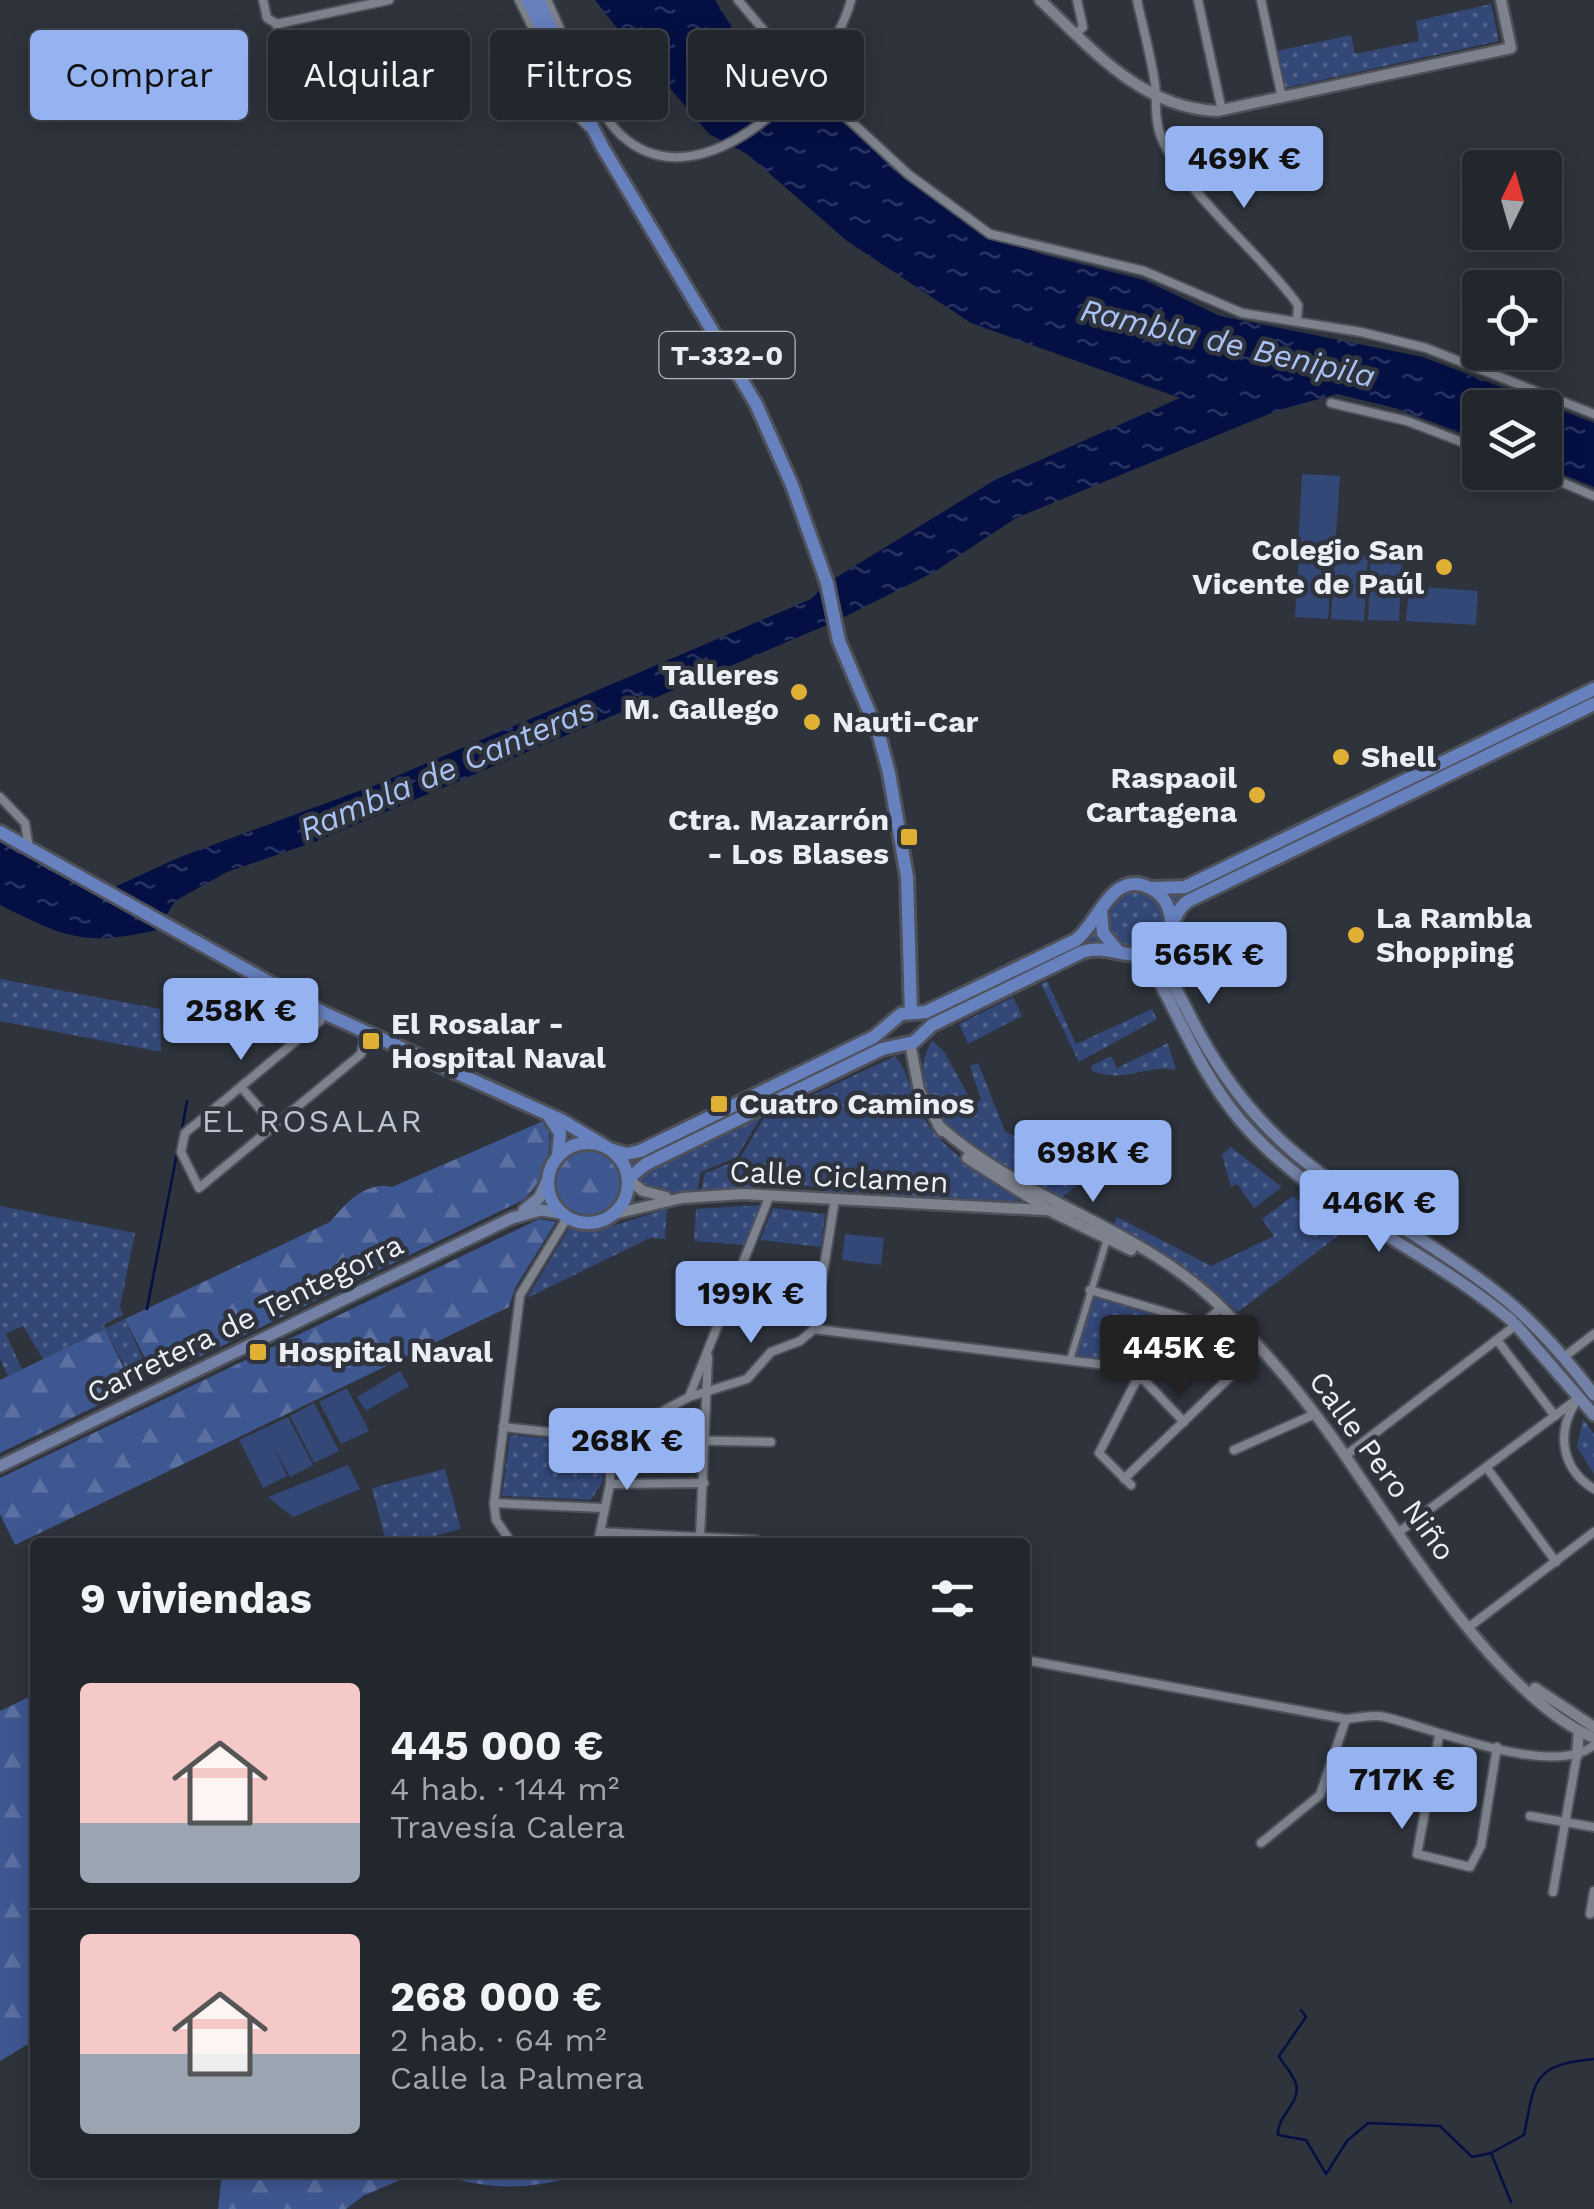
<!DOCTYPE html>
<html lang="es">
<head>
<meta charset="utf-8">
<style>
  body { margin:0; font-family:"Work Sans",sans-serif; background:#2e3239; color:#f1f3f6; height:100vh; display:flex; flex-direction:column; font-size:38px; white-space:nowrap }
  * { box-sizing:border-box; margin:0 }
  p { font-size:32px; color:#a2a5aa }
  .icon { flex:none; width:55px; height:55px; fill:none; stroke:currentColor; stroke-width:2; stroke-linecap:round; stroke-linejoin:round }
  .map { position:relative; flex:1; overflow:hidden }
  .side { position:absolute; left:30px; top:1538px; width:1000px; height:640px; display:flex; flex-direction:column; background:#22262d; border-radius:10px; box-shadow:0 5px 25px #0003,0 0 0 2px #3f4349 }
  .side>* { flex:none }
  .top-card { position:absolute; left:30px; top:30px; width:1000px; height:90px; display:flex; gap:20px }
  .needle { width:65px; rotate:5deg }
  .fabs { position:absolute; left:1462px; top:150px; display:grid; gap:20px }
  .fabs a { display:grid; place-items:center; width:100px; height:100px; border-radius:10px; background:#22262d; box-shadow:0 5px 25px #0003,0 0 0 2px #3f4349; font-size:50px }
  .price { position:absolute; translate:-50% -85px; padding:0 22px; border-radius:10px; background:#95b2f1; color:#111; font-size:32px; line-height:65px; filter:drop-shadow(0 2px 5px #0008) }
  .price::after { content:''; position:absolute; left:50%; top:60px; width:30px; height:22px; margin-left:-15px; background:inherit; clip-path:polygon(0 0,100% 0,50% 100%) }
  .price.current { background:#222; color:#fff }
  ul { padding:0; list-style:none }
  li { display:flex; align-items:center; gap:30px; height:250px; padding:0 50px }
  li+li { border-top:2px solid #3f4349 }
  li span { display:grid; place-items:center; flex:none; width:280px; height:200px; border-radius:10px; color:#555 }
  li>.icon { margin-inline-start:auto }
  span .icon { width:120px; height:120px; fill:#fffc; stroke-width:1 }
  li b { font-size:42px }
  h2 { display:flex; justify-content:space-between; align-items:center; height:120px; padding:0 50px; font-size:42px }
  .tag { padding:0 35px; border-radius:10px; background:#22262d; box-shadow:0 5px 25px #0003,0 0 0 2px #3f4349; font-size:35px; line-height:90px }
  .tag.current { background:#95b2f1; color:#111 }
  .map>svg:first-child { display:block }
</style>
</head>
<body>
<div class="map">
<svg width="1594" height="2209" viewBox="0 0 1594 2209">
  <defs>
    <pattern id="green-dots" width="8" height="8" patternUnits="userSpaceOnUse" patternTransform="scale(2.5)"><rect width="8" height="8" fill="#344878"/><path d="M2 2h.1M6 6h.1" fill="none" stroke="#52638c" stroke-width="1.8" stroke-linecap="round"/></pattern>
    <pattern id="forest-firs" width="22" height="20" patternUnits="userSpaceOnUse" patternTransform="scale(2.5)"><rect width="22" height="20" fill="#3f5791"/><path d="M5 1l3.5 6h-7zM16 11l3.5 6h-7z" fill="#5b6fa1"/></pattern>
    <pattern id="water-ripples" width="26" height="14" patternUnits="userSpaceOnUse" patternTransform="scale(2.5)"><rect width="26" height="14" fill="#041044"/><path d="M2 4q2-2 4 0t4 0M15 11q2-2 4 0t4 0" fill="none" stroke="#293360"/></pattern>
  </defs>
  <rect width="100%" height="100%" fill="#2e333c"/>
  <!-- green -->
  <g fill="url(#green-dots)">
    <polygon points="1491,4 1499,41 1285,88 1277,51 1351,35 1355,54 1419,41 1416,21"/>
    <polygon points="1594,689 1594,704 1188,901 1151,952 1101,947 1000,992 994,979 1076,940 1121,888 1168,891"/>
    <polygon points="0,979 160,1009 161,1052 0,1021"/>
    <polygon points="1047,981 1076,1044 1152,1009 1157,1019 1079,1062 1041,984"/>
    <polygon points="1013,997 1022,1016 968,1044 959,1024"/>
    <path d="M932,1040l13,13 28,51 8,-4 -11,-34 8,-3 27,68 83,45 -28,23c-53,-29 -170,-82 -128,-159z"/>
    <path d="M1168,1043l8,27c-31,-6 -48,14 -84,1l-1,-5 20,-10 6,12z"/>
    <path d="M895,1056c13,15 16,38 26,57 21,38 59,59 95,82l2,7 -194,-11c-30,-16 -92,-1 -124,6l5,-24 34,-13 25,-42z"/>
    <polygon points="753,1096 762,1115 737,1157 701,1172 696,1197 666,1197 628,1179 617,1155"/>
    <polygon points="1231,1147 1282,1187 1254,1208 1237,1184 1231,1187 1222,1155"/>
    <polygon points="1293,1196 1336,1226 1339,1235 1238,1312 1191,1272 1113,1228 1117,1217 1211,1266 1274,1236 1262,1219"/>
    <polygon points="762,1205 745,1245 694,1241 696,1209"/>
    <polygon points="0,1206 135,1233 120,1307 123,1315 103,1325 106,1328 125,1319 148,1371 132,1380 105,1329 43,1359 23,1326 6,1334 22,1369 8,1376 0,1359"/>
    <polygon points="773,1208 825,1214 821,1247 760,1240"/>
    <polygon points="667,1209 665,1239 650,1238 527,1298 569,1228 592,1232"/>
    <polygon points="1090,1290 1200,1320 1147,1369 1070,1355"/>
    <polygon points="1583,1419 1594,1434 1594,1474 1577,1447"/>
    <polygon points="510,1435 603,1444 603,1481 591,1500 502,1496"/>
    <polygon points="445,1469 461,1529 410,1542 386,1542 372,1488"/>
  </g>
  <!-- forest -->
  <g fill="url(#forest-firs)">
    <path d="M543,1121c17,18 -2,66 -20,79l-334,162 -35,5 -8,-7 -21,-41 205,-97c16,-19 35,-41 62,-35z"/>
    <circle cx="588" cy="1183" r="40"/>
    <polygon points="539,1219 556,1222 515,1288 509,1307 15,1545 0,1514 0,1478"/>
    <polygon points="105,1329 126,1373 127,1383 119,1395 0,1453 0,1380"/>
    <polygon points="35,1694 35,2040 0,2061 0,1711"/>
    <polygon points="222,2173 222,2172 416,2173 363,2196 346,2209 218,2209"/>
    <path d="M432,2173h156c-65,18 -91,18 -156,0z"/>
  </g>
  <!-- pitch -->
  <g fill="#344878">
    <polygon points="1302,474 1340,476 1335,549 1298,547"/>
    <polygon points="1299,550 1332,552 1328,619 1295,617"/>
    <polygon points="1335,553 1368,555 1364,621 1331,619"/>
    <polygon points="1371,554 1402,556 1399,621 1368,620"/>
    <polygon points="1409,586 1478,591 1476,625 1406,621"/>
    <polygon points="845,1234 884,1238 881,1265 842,1260"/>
    <polygon points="743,1282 758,1288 751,1304 757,1308 754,1323 728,1318"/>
    <polygon points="400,1371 409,1386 366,1411 357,1397"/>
    <polygon points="347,1388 369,1431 341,1444 319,1402"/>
    <polygon points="314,1403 339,1451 314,1463 290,1416"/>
    <polygon points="288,1417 313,1465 290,1477 274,1447 287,1476 263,1488 239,1440"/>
    <polygon points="348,1465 360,1489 293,1517 268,1497"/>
  </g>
  <!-- water -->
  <path fill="url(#water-ripples)" d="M595,0h120l32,52 59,28 102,94 82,60 51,20 103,26 76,36 203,41 171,66v64l-49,-20v-59h-65v32l-85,-32 -58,-14 -58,16 -263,108 -82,54 -100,50 -517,219 -90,31 -52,29 -18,29c-74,17 -92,7 -157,-25v-73l106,59 74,-34 198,-73 433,-185 16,-16 168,-103 185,-82 -209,-75 -124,-82 -100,-87 -38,-20 -51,-60 -4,1z"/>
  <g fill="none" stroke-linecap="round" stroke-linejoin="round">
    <!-- stream -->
    <g stroke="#041044" stroke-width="2.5">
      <polyline points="181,1135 187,1101"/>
      <polyline points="147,1309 177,1153"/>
      <path d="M1301,2010l5,7 -27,39c5,10 13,16 17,28 5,20 -19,31 -18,51l28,5 20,34 21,-33 21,-18 72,3 32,31 19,-4"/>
      <path d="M1511,2202l-20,-49 33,-18c11,-55 8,-70 70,-76"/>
    </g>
    <defs>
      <polyline id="pedestrian" points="1070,1360 1107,1239"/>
      <g id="minor">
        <polyline points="263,0 267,18 277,24"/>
        <polyline points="519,0 574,113 588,127"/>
        <path d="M547,0c17,36 45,108 74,135 81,75 210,-58 230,-135"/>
        <polyline points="738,0 806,80 908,174 990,234 1144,271 1242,313 1361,332 1426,348 1594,414"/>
        <path d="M1137,0c6,28 14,56 18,84 2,19 -1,34 6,53 24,57 99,115 137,168l-1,15"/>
        <polyline points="1198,0 1222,111"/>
        <polyline points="1261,0 1282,98"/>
        <polyline points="1076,34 1083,27 1077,0"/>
        <polyline points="279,55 277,24 389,0"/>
        <polyline points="1331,403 1407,421 1480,449"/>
        <polyline points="1538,472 1594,496"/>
        <polyline points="0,797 25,823 29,849"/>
        <polyline points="324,1013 320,1021 185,1133 181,1152 199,1188 361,1054 366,1032"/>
        <polyline points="241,1087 274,1125"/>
        <polyline points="1090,1290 1205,1324"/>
        <polyline points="814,1329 1106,1365 1144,1380 1184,1422"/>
        <polyline points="814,1329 835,1199"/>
        <polyline points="1497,1340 1555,1416"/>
        <polyline points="1564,1357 1594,1334"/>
        <polyline points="689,1397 770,1195"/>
        <path d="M1574,1405c-18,31 -11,65 20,84"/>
        <polyline points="503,1427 611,1439 689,1397 747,1379 771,1352 800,1341 814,1329"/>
        <polyline points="1234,1450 1315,1414"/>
        <polyline points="1345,1456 1516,1325"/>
        <polyline points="1487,1468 1556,1562"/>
        <polyline points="1124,1479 1260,1348"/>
        <polyline points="610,1484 704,1483"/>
        <polyline points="1131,1485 1099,1453 1135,1383 1222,1307"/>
        <polyline points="494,1503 603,1508"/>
        <polyline points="600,1532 756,1540"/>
        <polyline points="1399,1532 1580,1397"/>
        <polyline points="700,1537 708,1357"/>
        <polyline points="511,1542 496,1520 494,1503 520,1295 567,1218"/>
        <polyline points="598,1542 610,1484 611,1439 771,1442"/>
        <polyline points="1469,1627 1594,1532"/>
        <path d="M1025,1660l321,59c12,-1 27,-5 39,-2 47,11 168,62 209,28"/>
        <polyline points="1439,1736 1417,1854 1470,1867 1481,1846 1497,1747"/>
        <polyline points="1530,1816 1594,1827"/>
        <polyline points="1261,1843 1320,1795 1346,1719"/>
        <polyline points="1553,1892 1577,1755"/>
        <polyline points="1590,1914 1594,1891"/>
      </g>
      <g id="tertiary">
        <path d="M1040,0c51,48 101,108 177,111l294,-63 -10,-48"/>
        <polyline points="910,1043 919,1090 942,1131"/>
        <path d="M938,1125c85,77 206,103 286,185 39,39 76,82 108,127 63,88 162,258 262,301"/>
        <polyline points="967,1158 1054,1213 1131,1250"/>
        <polyline points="628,1179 643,1191 666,1197"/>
        <polyline points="614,1214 682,1198 743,1194 1061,1211 1070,1215"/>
        <polyline points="1535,1688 1594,1727"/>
        <polyline points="1577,1755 1579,1731"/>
      </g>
      <g id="secondary">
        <path d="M1166,939c-6,29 12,52 24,77 80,159 176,176 305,275 38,29 70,66 99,104"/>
        <path d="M1135,955l16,11c29,52 50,108 89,154 74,88 185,127 272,201"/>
        <polyline points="524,1210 539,1198 547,1181"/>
        <polyline points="1516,1325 1594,1415"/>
        <polyline points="0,1466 512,1218 541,1210 561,1213"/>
      </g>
      <g id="primary">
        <polyline points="528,0 603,148 756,404 792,485 827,583 839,641 879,735 889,773 907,877 911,1013"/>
        <polyline points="538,0 553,33"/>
        <polyline points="0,832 324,1013 561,1120 608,1148"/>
        <polyline points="1153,888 1185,887 1594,689"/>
        <polyline points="1101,911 1103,933 1117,950"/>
        <polyline points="549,1116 560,1133 558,1156"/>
        <circle cx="588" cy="1183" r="40"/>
        <path d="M609,1149l17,5 14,-3 234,-114 27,-23 25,-2 150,-72c24,-18 36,-73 76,-51 13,7 18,19 19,32"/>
        <path d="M628,1179l18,-15 236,-115 32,-7 18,-17 150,-73c26,-10 53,14 76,-5 16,-12 13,-34 30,-46l406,-197"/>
      </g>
    </defs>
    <!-- pedestrian casing -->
    <use href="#pedestrian" stroke="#4e515a" stroke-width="11"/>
    <!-- minor casing -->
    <use href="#minor" stroke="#4e515a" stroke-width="12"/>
    <!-- tertiary casing -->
    <use href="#tertiary" stroke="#4e515a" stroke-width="15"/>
    <!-- secondary casing -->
    <use href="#secondary" stroke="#4e515a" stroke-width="16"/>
    <!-- primary casing -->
    <use href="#primary" stroke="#4e515a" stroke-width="18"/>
    <!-- pedestrian -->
    <use href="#pedestrian" stroke="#7d828d" stroke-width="6"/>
    <!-- minor -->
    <use href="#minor" stroke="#7d828d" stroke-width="8"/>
    <!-- tertiary -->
    <use href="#tertiary" stroke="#7d828d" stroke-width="10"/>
    <!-- secondary -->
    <use href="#secondary" stroke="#7281a5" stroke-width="11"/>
    <!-- primary -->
    <use href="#primary" stroke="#6780be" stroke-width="12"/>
  </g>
  <!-- markers -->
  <g fill="#e0b034" stroke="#2e333c" stroke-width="4">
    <circle cx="1444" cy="567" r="10"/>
    <circle cx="799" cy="692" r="10"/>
    <circle cx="812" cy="722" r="10"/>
    <circle cx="1341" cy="757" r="10"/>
    <circle cx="1257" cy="795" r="10"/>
    <rect x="899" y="827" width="20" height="20" rx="5"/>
    <circle cx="1356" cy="935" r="10"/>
    <rect x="361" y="1031" width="20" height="20" rx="5"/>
    <rect x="709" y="1094" width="20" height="20" rx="5"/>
    <rect x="248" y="1342" width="20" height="20" rx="5"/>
  </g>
  <g text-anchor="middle" stroke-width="9" stroke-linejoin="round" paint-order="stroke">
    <!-- shield labels -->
    <rect fill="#2e333c" stroke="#b2b6be" stroke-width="2.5" x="659.5" y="332" width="135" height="46" rx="8"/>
    <g font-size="28" font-weight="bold" fill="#ebeef5">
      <text x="727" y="365">T-332-0</text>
    </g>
    <!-- poi labels -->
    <g font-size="30" font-weight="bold" fill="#ebeef5" stroke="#2e333c" text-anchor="start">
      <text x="1424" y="560" text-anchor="end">Colegio San<tspan x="1424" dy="34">Vicente de Paúl</tspan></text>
      <text x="779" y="685" text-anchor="end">Talleres<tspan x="779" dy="34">M. Gallego</tspan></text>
      <text x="832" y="732">Nauti-Car</text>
      <text x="1361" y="767">Shell</text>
      <text x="1237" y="788" text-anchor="end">Raspaoil<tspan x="1237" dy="34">Cartagena</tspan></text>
      <text x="889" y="830" text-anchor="end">Ctra. Mazarrón<tspan x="889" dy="34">- Los Blases</tspan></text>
      <text x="1376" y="928">La Rambla<tspan x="1376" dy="34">Shopping</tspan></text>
      <text x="391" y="1034">El Rosalar -<tspan x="391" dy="34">Hospital Naval</tspan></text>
      <text x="739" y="1114">Cuatro Caminos</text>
      <text x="278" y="1362">Hospital Naval</text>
    </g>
    <!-- street labels -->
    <g font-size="30" fill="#ebeef5" stroke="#2e333c">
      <text transform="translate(839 1177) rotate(3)" y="10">Calle Ciclamen</text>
      <text transform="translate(245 1319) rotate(-26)" y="10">Carretera de Tentegorra</text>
      <text transform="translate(1382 1466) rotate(54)" y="10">Calle Pero Niño</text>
    </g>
    <!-- water labels -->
    <g font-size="32" font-style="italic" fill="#aac1f4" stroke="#2e333c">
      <text transform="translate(1228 343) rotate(13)" y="11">Rambla de Benipila</text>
      <text transform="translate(447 769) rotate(-23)" y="11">Rambla de Canteras</text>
    </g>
    <!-- neighbourhood labels -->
    <g font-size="32" letter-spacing="2.5" fill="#bdc3cf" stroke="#2e333c">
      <text x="313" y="1132">EL ROSALAR</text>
    </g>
  </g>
</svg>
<div class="fabs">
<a><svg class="needle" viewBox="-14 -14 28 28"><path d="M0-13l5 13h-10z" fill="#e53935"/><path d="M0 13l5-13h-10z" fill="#a2a5aa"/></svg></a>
<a><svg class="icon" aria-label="locate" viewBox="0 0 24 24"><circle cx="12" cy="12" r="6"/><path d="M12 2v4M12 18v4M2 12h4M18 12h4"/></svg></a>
<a><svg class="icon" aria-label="layers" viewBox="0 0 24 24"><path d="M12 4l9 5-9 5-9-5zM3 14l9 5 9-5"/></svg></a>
</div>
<b class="price" style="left:1244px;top:211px">469K €</b>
<b class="price" style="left:1209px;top:1007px">565K €</b>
<b class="price" style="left:241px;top:1063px">258K €</b>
<b class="price" style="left:1093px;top:1205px">698K €</b>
<b class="price" style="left:1379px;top:1255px">446K €</b>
<b class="price" style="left:751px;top:1346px">199K €</b>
<b class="price current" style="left:1179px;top:1400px">445K €</b>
<b class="price" style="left:627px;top:1493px">268K €</b>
<b class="price" style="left:1402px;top:1832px">717K €</b>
<div class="top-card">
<a class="tag current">Comprar</a>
<a class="tag">Alquilar</a>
<a class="tag">Filtros</a>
<a class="tag">Nuevo</a>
</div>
<section class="side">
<h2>9 viviendas<svg class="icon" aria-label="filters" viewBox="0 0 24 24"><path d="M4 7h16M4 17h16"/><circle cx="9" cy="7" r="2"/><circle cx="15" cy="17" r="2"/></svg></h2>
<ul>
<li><span style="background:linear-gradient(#f6c9c9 70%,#9aa5b1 0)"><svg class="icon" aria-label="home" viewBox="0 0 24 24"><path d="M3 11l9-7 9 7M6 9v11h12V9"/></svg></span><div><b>445 000 €</b><p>4 hab. · 144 m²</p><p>Travesía Calera</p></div></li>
<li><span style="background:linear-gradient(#f6c9c9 60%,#9aa5b1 0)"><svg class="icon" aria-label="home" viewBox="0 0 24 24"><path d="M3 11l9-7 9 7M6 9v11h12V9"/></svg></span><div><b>268 000 €</b><p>2 hab. · 64 m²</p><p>Calle la Palmera</p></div></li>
</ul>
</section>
</div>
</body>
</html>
